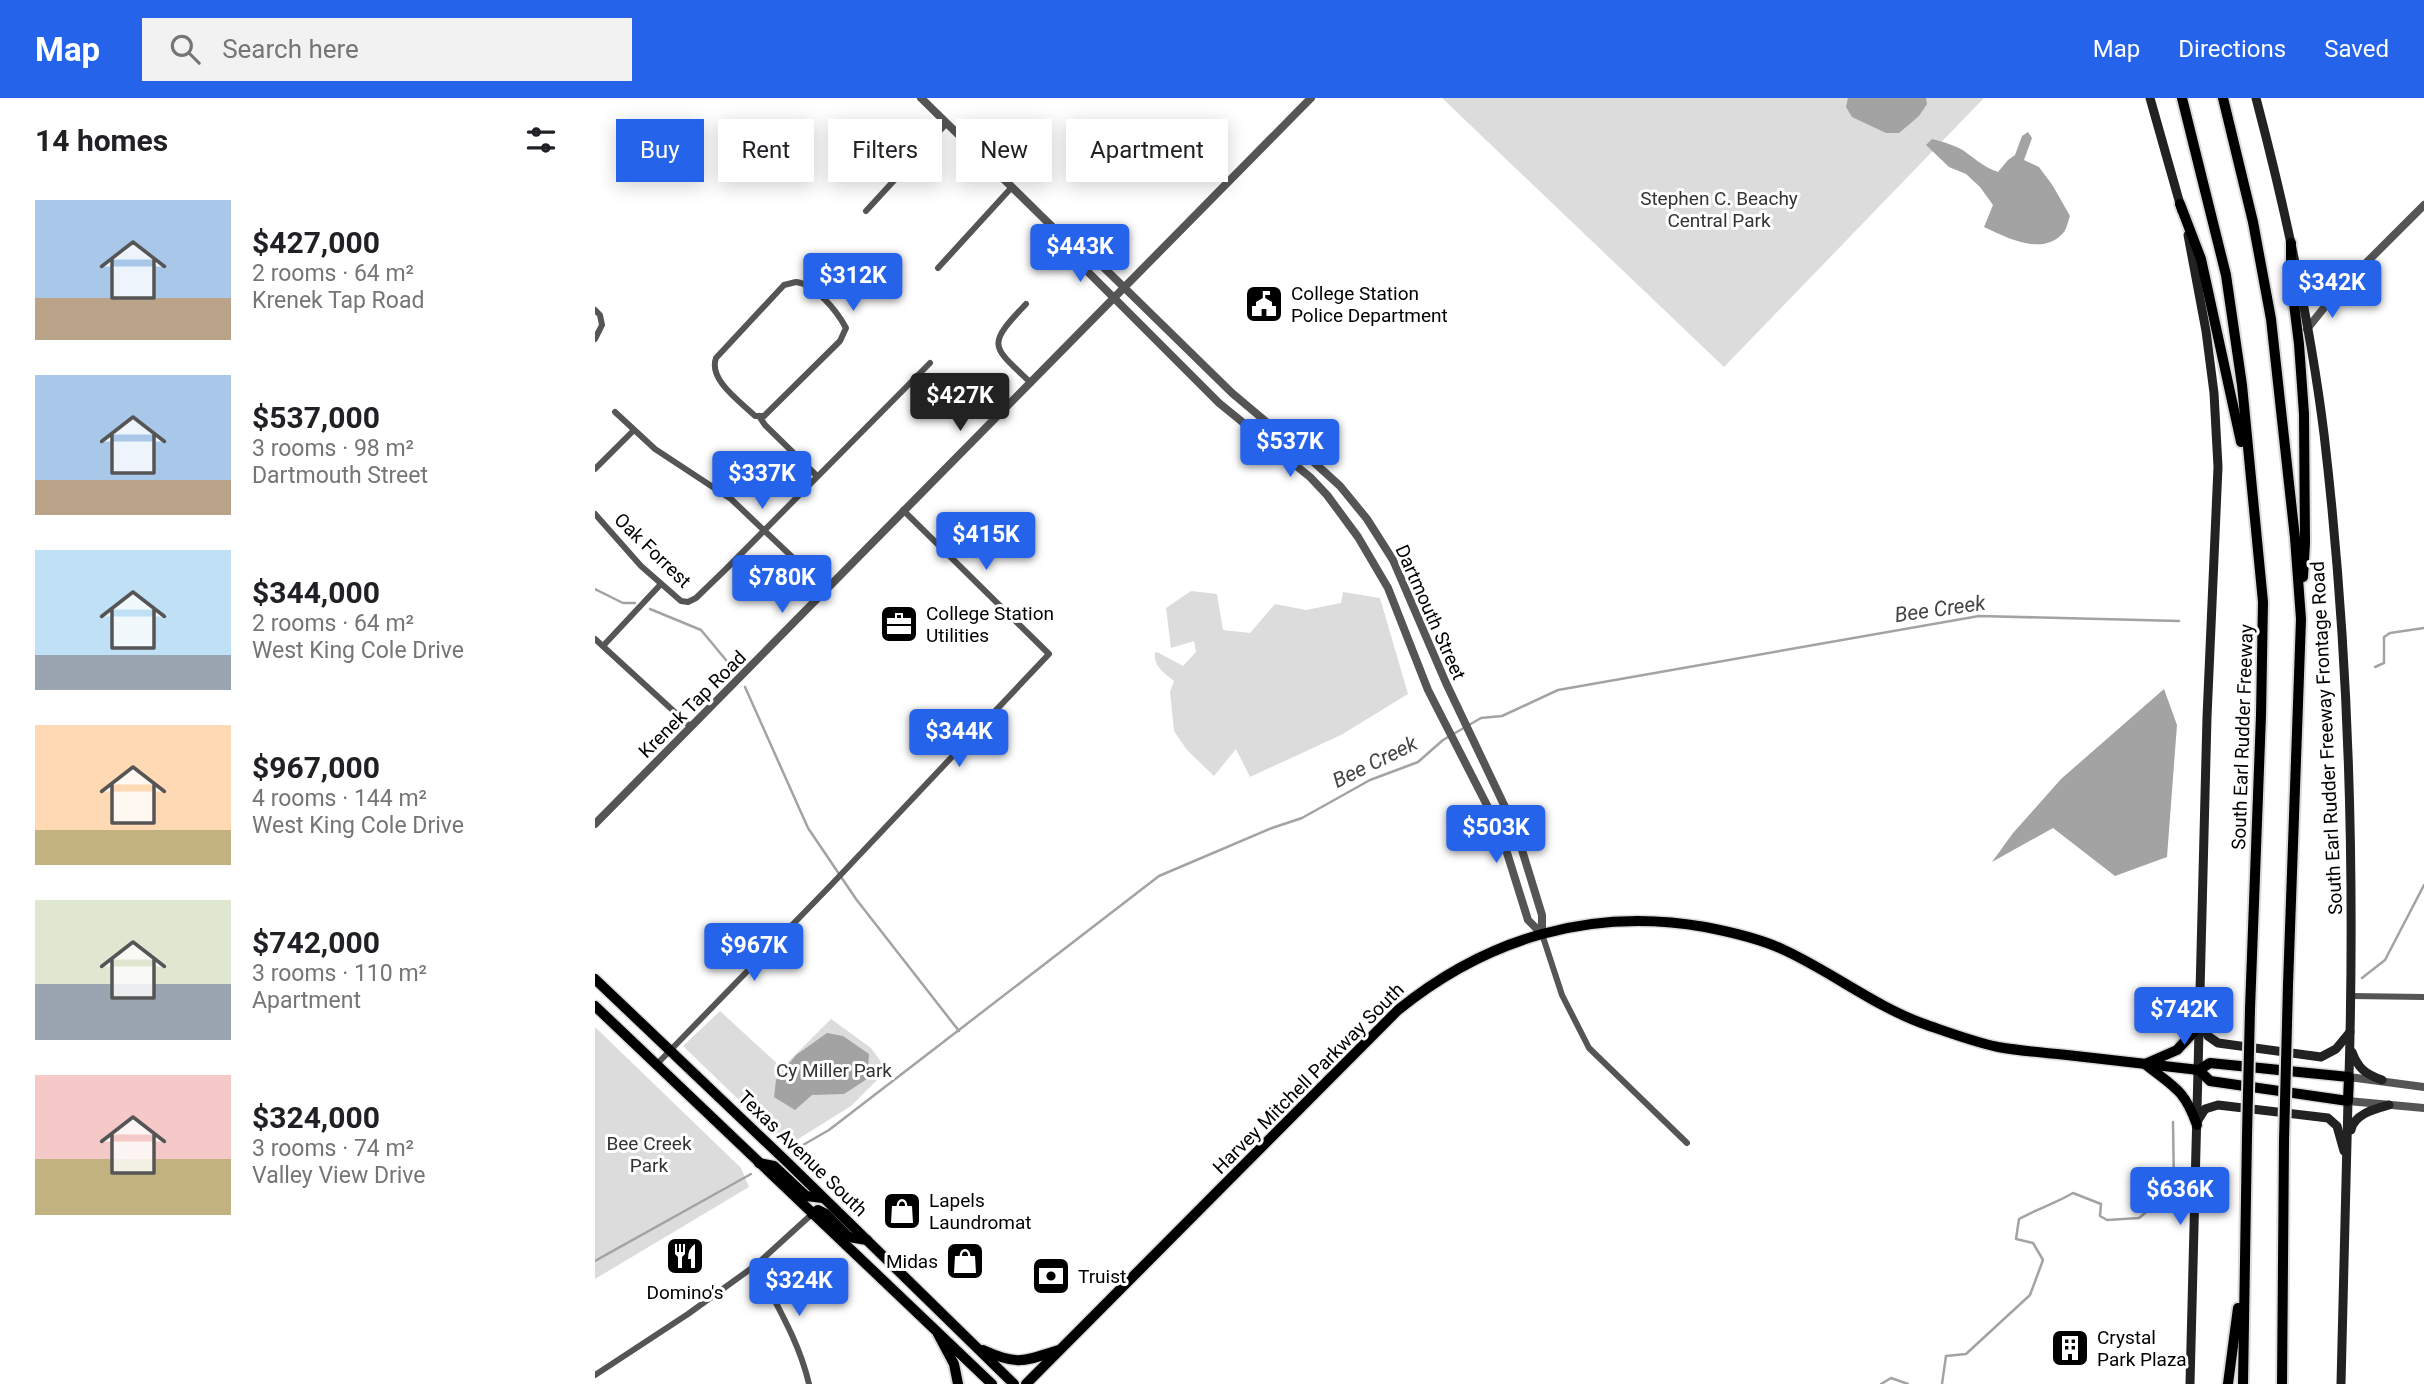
<!DOCTYPE html>
<html lang="en">
<head>
<meta charset="utf-8">
<style>
  body { margin:0; font-family:Roboto,sans-serif; background:#f2f2f2; color:#202124; height:100vh; display:flex; flex-direction:column; font-size:26px; white-space:nowrap }
  * { box-sizing:border-box; margin:0 }
  p { font-size:23px; color:#757577 }
  .icon { flex:none; width:38px; height:38px; fill:none; stroke:currentColor; stroke-width:2; stroke-linecap:round; stroke-linejoin:round }
  .map { position:relative; flex:1; overflow:hidden }
  .sheet { display:flex; flex-direction:column; background:#fff; width:595px }
  .sheet>* { flex:none }
  .banner { position:absolute; left:21px; top:21px; width:665px; height:63px; display:flex; gap:14px }
  .price { position:absolute; translate:-50% -60px; padding:0 16px; border-radius:7px; background:#2563eb; color:#fff; font-size:23px; line-height:46px; filter:drop-shadow(0 2px 4px #0008) }
  .price::after { content:''; position:absolute; left:50%; top:42px; width:21px; height:16px; margin-left:-10px; background:inherit; clip-path:polygon(0 0,100% 0,50% 100%) }
  .price.selected { background:#222; color:#fff }
  ul { padding:0; list-style:none }
  li { display:flex; align-items:center; gap:21px; height:175px; padding:0 35px }
  li span { display:grid; place-items:center; flex:none; width:196px; height:140px; border-radius:0px; color:#555 }
  li>.icon { margin-inline-start:auto }
  span .icon { width:84px; height:84px; fill:#fffc; stroke-width:1 }
  li b { font-size:30px }
  h2 { display:flex; justify-content:space-between; align-items:center; height:84px; padding:0 35px; font-size:30px }
  .chip { padding:0 24px; border-radius:0px; background:#fff; box-shadow:0 4px 18px #0003; font-size:24px; line-height:63px }
  .chip.selected { background:#2563eb; color:#fff }
  header { display:flex; align-items:center; gap:42px; box-sizing:border-box; height:98px; padding:0 35px; background:#2563eb; color:#fff }
  header strong { font-size:33px }
  nav { display:flex; gap:38px; margin-inline-start:auto; font-size:24px }
  .search { width:490px; height:63px; background:#f2f2f2; display:flex; align-items:center; gap:18px; box-sizing:border-box; padding:0 24px; border-radius:0px; color:#757577; font-size:26px }
  main { display:flex; flex:1; min-height:0 }
  .map>svg:first-child { display:block }
</style>
</head>
<body>
<header>
<strong>Map</strong>
<div class="search"><svg class="icon" aria-label="search" viewBox="0 0 24 24"><circle cx="10" cy="10" r="6"/><path d="M15 15l6 6"/></svg>Search here</div>
<nav><a>Map</a><a>Directions</a><a>Saved</a></nav>
</header>
<main>
<section class="sheet">
<h2>14 homes<svg class="icon" aria-label="filters" viewBox="0 0 24 24"><path d="M4 7h16M4 17h16"/><circle cx="9" cy="7" r="2"/><circle cx="15" cy="17" r="2"/></svg></h2>
<ul>
<li><span style="background:linear-gradient(#a9c7e8 70%,#b9a48a 0)"><svg class="icon" aria-label="home" viewBox="0 0 24 24"><path d="M3 11l9-7 9 7M6 9v11h12V9"/></svg></span><div><b>$427,000</b><p>2 rooms · 64 m²</p><p>Krenek Tap Road</p></div></li>
<li><span style="background:linear-gradient(#a9c7e8 75%,#b9a48a 0)"><svg class="icon" aria-label="home" viewBox="0 0 24 24"><path d="M3 11l9-7 9 7M6 9v11h12V9"/></svg></span><div><b>$537,000</b><p>3 rooms · 98 m²</p><p>Dartmouth Street</p></div></li>
<li><span style="background:linear-gradient(#bfe0f5 75%,#9aa5b1 0)"><svg class="icon" aria-label="home" viewBox="0 0 24 24"><path d="M3 11l9-7 9 7M6 9v11h12V9"/></svg></span><div><b>$344,000</b><p>2 rooms · 64 m²</p><p>West King Cole Drive</p></div></li>
<li><span style="background:linear-gradient(#ffd9b3 75%,#c2b280 0)"><svg class="icon" aria-label="home" viewBox="0 0 24 24"><path d="M3 11l9-7 9 7M6 9v11h12V9"/></svg></span><div><b>$967,000</b><p>4 rooms · 144 m²</p><p>West King Cole Drive</p></div></li>
<li><span style="background:linear-gradient(#dfe7d0 60%,#9aa5b1 0)"><svg class="icon" aria-label="home" viewBox="0 0 24 24"><path d="M3 11l9-7 9 7M6 9v11h12V9"/></svg></span><div><b>$742,000</b><p>3 rooms · 110 m²</p><p>Apartment</p></div></li>
<li><span style="background:linear-gradient(#f6c9c9 60%,#c2b280 0)"><svg class="icon" aria-label="home" viewBox="0 0 24 24"><path d="M3 11l9-7 9 7M6 9v11h12V9"/></svg></span><div><b>$324,000</b><p>3 rooms · 74 m²</p><p>Valley View Drive</p></div></li>
</ul>
</section>
<div class="map">
<svg width="1829" height="1286" viewBox="0 0 1829 1286">
  <rect width="100%" height="100%" fill="#fff"/>
  <!-- green -->
  <g fill="#dcdcdc">
    <polygon points="847,0 1389,0 1129,269"/>
    <path d="M596,493l26,3 6,36 27,3 25,-29 31,6 35,-7 2,-11 37,6 28,96 -67,41 -91,42 -14,-28 -22,27 -27,-26 -13,-19 -4,-39 4,-11c-10,-8 -21,-15 -19,-29l4,1 24,13 13,-14 -2,-11 -23,7 -5,-40z"/>
    <polygon points="125,913 187,970 236,921 276,950 292,972 256,1008 192,1048 88,948"/>
    <polygon points="0,929 146,1070 154,1089 0,1181"/>
  </g>
  <!-- water -->
  <g fill="#a3a3a3">
    <polygon points="1253,0 1331,0 1332,6 1324,18 1304,35 1291,35 1257,19 1251,9"/>
    <path d="M1433,34l4,6 -8,22 15,7 14,19 17,30c-2,5 -3,12 -6,16 -20,25 -57,6 -80,-5l9,-22 -13,-18 -14,-13 -17,-7 -23,-22 6,-6c9,2 18,5 27,9 14,8 23,19 39,24l10,-12 7,-5 7,-19z"/>
    <polygon points="1569,591 1582,627 1572,759 1520,778 1458,730 1397,764 1418,735 1466,681"/>
    <polygon points="232,935 248,938 274,956 272,981 249,996 217,997 200,1012 179,999 181,982 201,957"/>
  </g>
  <g fill="none" stroke-linecap="round" stroke-linejoin="round">
    <!-- stream -->
    <g stroke="#a3a3a3" stroke-width="2.5">
      <polyline points="0,491 28,505 40,505"/>
      <polyline points="55,511 106,532 141,574"/>
      <polyline points="1780,569 1789,565 1789,539 1795,535 1829,530"/>
      <polyline points="150,589 213,730 261,801 364,933"/>
      <polyline points="1767,880 1790,862 1829,787"/>
      <polyline points="201,1051 234,1032 564,778 677,730 707,720 775,682 823,664 848,642 886,620 907,618 963,592 1384,518 1584,523"/>
      <polyline points="0,1163 156,1076"/>
      <polyline points="1286,1286 1296,1280 1313,1286"/>
      <path d="M1347,1286l4,-28 20,-2 64,-59 13,-35 -10,-17 -17,-4 3,-20c18,-10 37,-16 54,-26l28,11 -1,12 7,4 32,-2 35,-29 -1,-67"/>
    </g>
    <defs>
      <g id="primary">
        <polyline points="0,881 191,1063 419,1286"/>
        <polyline points="0,908 397,1286"/>
        <path d="M1550,966c29,23 39,25 52,61"/>
        <polyline points="1550,966 1582,952 1605,927"/>
        <polyline points="164,1065 179,1068 211,1098 228,1100"/>
        <polyline points="217,1116 223,1112 231,1116 254,1139 272,1142"/>
        <path d="M388,1252c35,16 41,11 76,0"/>
        <path d="M431,1286l372,-374c89,-72 193,-103 307,-83 26,5 53,11 77,22 49,22 93,58 145,76 23,8 47,17 71,22 23,4 46,6 69,8 44,5 88,10 132,15l11,11 138,20 1,-24 -139,-14 -11,7"/>
      </g>
      <polyline id="trunk" points="343,1236 359,1266 363,1286"/>
      <g id="motorway">
        <polyline points="1587,0 1631,177 1647,287 1668,504 1666,617 1655,911"/>
        <polyline points="1628,0 1658,124 1676,221 1700,440 1706,521 1693,887"/>
        <polyline points="1585,106 1606,161 1646,344"/>
        <polyline points="1696,145 1696,182 1704,246 1709,316 1710,445 1708,479"/>
        <polyline points="1633,1286 1643,1210"/>
        <polyline points="1648,1286 1652,1038"/>
        <polyline points="1687,1286 1689,1043"/>
      </g>
    </defs>
    <!-- primary casing -->
    <use href="#primary" stroke="#dbdbdb" stroke-width="13"/>
    <!-- trunk casing -->
    <use href="#trunk" stroke="#dbdbdb" stroke-width="14"/>
    <!-- motorway casing -->
    <use href="#motorway" stroke="#dbdbdb" stroke-width="14"/>
    <!-- minor -->
    <g stroke="#555" stroke-width="6">
      <polyline points="271,113 351,26"/>
      <polyline points="343,170 417,89"/>
      <path d="M201,184c19,2 41,29 50,46l-6,13 -76,75h-9c-14,-14 -47,-36 -39,-58l68,-73z"/>
      <path d="M431,206c-40,42 -35,41 5,79"/>
      <polyline points="0,212 5,217 7,227 0,241"/>
      <polyline points="20,314 60,351 136,401 232,492"/>
      <polyline points="164,318 170,327 221,377"/>
      <polyline points="0,371 38,333"/>
      <polyline points="0,416 46,468 86,503 93,504 101,500 131,471 335,265"/>
      <polyline points="0,541 96,629"/>
      <polyline points="8,548 66,486"/>
      <polyline points="947,836 967,897 994,950 1092,1045"/>
      <polyline points="1756,898 1829,899"/>
      <polyline points="62,966 237,786 454,556 308,412"/>
      <path d="M161,1167c20,39 43,76 53,119"/>
      <polyline points="0,1277 93,1216 161,1167 217,1116"/>
    </g>
    <!-- tertiary -->
    <g stroke="#555" stroke-width="8">
      <polyline points="326,0 481,152 500,161 637,295 712,358 745,388 772,421 798,462 851,585 910,709 923,739 947,817 947,836"/>
      <polyline points="482,152 490,171 624,305 715,379 732,397 763,439 793,490 833,592 897,717 908,742 933,822 947,836"/>
      <polyline points="1705,192 1721,199 1740,196"/>
      <polyline points="1712,231 1740,196 1829,107"/>
      <polyline points="0,726 716,0"/>
      <polyline points="1754,979 1829,989"/>
      <polyline points="1753,1003 1829,1010"/>
    </g>
    <!-- secondary -->
    <g stroke="#222" stroke-width="9">
      <polyline points="1555,0 1587,113"/>
      <path d="M1661,0c29,110 54,223 68,336 25,213 31,429 25,643"/>
      <polyline points="1593,137 1611,233 1619,295 1623,369 1612,619 1595,1286"/>
      <polyline points="1606,921 1613,938 1623,945 1726,959 1741,951 1755,934"/>
      <path d="M1757,954c6,16 13,22 30,28"/>
      <polyline points="1603,1022 1610,1011 1623,1007 1733,1020 1742,1028 1749,1053"/>
      <path d="M1756,1032c3,-16 24,-21 38,-25"/>
      <polyline points="1746,1286 1753,1003"/>
    </g>
    <!-- primary -->
    <use href="#primary" stroke="#000" stroke-width="10"/>
    <!-- trunk -->
    <use href="#trunk" stroke="#000" stroke-width="10"/>
    <!-- motorway -->
    <use href="#motorway" stroke="#000" stroke-width="10"/>
    <defs>
      <g id="motorway-bridge">
        <polyline points="1652,1038 1655,911"/>
        <polyline points="1689,1043 1693,887"/>
      </g>
    </defs>
    <!-- motorway-bridge casing -->
    <use href="#motorway-bridge" stroke="#dbdbdb" stroke-width="14" stroke-linecap="butt"/>
    <!-- motorway-bridge -->
    <use href="#motorway-bridge" stroke="#000" stroke-width="10"/>
  </g>
  <!-- icons -->
  <defs>
    <symbol id="civic-square" viewBox="-11 -11 22 22"><rect x="-9" y="-9" width="18" height="18" rx="4" fill="#000" stroke="#fff"/><path d="M-.6-6.5H3V-4.5H.6V-3L4-1V1h2V6H-6V1h2V-1L-.6-3ZM-1.2 2.5V6h2.4V2.5Z" fill="#fff"/></symbol>
    <symbol id="office-square" viewBox="-11 -11 22 22"><rect x="-9" y="-9" width="18" height="18" rx="4" fill="#000" stroke="#fff"/><path d="M-6-3h4V-5.5h4V-3h4V5H-6ZM-1-4.5V-3h2v-1.5ZM-6 0V1H6V0Z" fill="#fff"/></symbol>
    <symbol id="shop-square" viewBox="-11 -11 22 22"><rect x="-9" y="-9" width="18" height="18" rx="4" fill="#000" stroke="#fff"/><path d="M-5-2.5h2.3a2.7 3.5 0 0 1 5.4 0H5L5.5 6h-11ZM-1.5-2.5h3a1.5 2.3 0 0 0-3 0Z" fill="#fff"/></symbol>
    <symbol id="restaurant-square" viewBox="-11 -11 22 22"><rect x="-9" y="-9" width="18" height="18" rx="4" fill="#000" stroke="#fff"/><path d="M-5-6h1v4h1v-4h1v4h1v-4h1v5L-1.5 .5V6h-2V.5L-5-1ZM5-6V6H3V1.5H1.5Q1.5-4 5-6Z" fill="#fff"/></symbol>
    <symbol id="bank-square" viewBox="-11 -11 22 22"><rect x="-9" y="-9" width="18" height="18" rx="4" fill="#000" stroke="#fff"/><path d="M-6-4H6V4H-6ZM0-2.3a2.3 2.3 0 1 0 0 4.6a2.3 2.3 0 1 0 0-4.6Z" fill="#fff"/></symbol>
    <symbol id="building-square" viewBox="-11 -11 22 22"><rect x="-9" y="-9" width="18" height="18" rx="4" fill="#000" stroke="#fff"/><path d="M-4-6H4V6H1V3H-1V6H-4ZM-2.5-4.3h1.7v1.8h-1.7ZM.8-4.3h1.7v1.8H.8ZM-2.5-1h1.7V.8h-1.7ZM.8-1h1.7V.8H.8Z" fill="#fff"/></symbol>
  </defs>
  <g fill-rule="evenodd">
    <use href="#civic-square" x="647" y="184" width="44" height="44"/>
    <use href="#office-square" x="282" y="504" width="44" height="44"/>
    <use href="#shop-square" x="285" y="1091" width="44" height="44"/>
    <use href="#restaurant-square" x="68" y="1136" width="44" height="44"/>
    <use href="#shop-square" x="348" y="1141" width="44" height="44"/>
    <use href="#bank-square" x="434" y="1156" width="44" height="44"/>
    <use href="#building-square" x="1453" y="1228" width="44" height="44"/>
  </g>
  <g text-anchor="middle" stroke-width="6" stroke-linejoin="round" paint-order="stroke">
    <!-- park labels -->
    <g font-size="19" fill="#333" stroke="#fff">
      <text x="1124" y="107">Stephen C. Beachy<tspan x="1124" dy="22">Central Park</tspan></text>
      <text x="239" y="979">Cy Miller Park</text>
      <text x="54" y="1052">Bee Creek<tspan x="54" dy="22">Park</tspan></text>
    </g>
    <!-- poi labels -->
    <g font-size="19" fill="#000" stroke="#fff" text-anchor="start">
      <text x="696" y="202">College Station<tspan x="696" dy="22">Police Department</tspan></text>
      <text x="331" y="522">College Station<tspan x="331" dy="22">Utilities</tspan></text>
      <text x="334" y="1109">Lapels<tspan x="334" dy="22">Laundromat</tspan></text>
      <text x="343" y="1170" text-anchor="end">Midas</text>
      <text x="483" y="1185">Truist</text>
      <text x="90" y="1201" text-anchor="middle">Domino's</text>
      <text x="1502" y="1246">Crystal<tspan x="1502" dy="22">Park Plaza</tspan></text>
    </g>
    <!-- street labels -->
    <g font-size="19" fill="#000" stroke="#fff">
      <text transform="translate(58 452) rotate(44)" y="7">Oak Forrest</text>
      <text transform="translate(836 514) rotate(66)" y="7">Dartmouth Street</text>
      <text transform="translate(97 606) rotate(-45)" y="7">Krenek Tap Road</text>
      <text transform="translate(1647 639) rotate(-88)" y="7">South Earl Rudder Freeway</text>
      <text transform="translate(1731 640) rotate(-93)" y="7">South Earl Rudder Freeway Frontage Road</text>
      <text transform="translate(713 980) rotate(-45)" y="7">Harvey Mitchell Parkway South</text>
      <text transform="translate(208 1055) rotate(44)" y="7">Texas Avenue South</text>
    </g>
    <!-- water labels -->
    <g font-size="21" font-style="italic" fill="#444" stroke="#fff">
      <text transform="translate(1345 511) rotate(-8)" y="7">Bee Creek</text>
      <text transform="translate(780 664) rotate(-26)" y="7">Bee Creek</text>
    </g>
  </g>
</svg>
<b class="price" style="left:485px;top:186px">$443K</b>
<b class="price" style="left:258px;top:215px">$312K</b>
<b class="price" style="left:1737px;top:222px">$342K</b>
<b class="price selected" style="left:365px;top:335px">$427K</b>
<b class="price" style="left:695px;top:381px">$537K</b>
<b class="price" style="left:167px;top:413px">$337K</b>
<b class="price" style="left:391px;top:474px">$415K</b>
<b class="price" style="left:187px;top:517px">$780K</b>
<b class="price" style="left:364px;top:671px">$344K</b>
<b class="price" style="left:901px;top:767px">$503K</b>
<b class="price" style="left:159px;top:885px">$967K</b>
<b class="price" style="left:1589px;top:949px">$742K</b>
<b class="price" style="left:1585px;top:1129px">$636K</b>
<b class="price" style="left:204px;top:1220px">$324K</b>
<div class="banner">
<a class="chip selected">Buy</a>
<a class="chip">Rent</a>
<a class="chip">Filters</a>
<a class="chip">New</a>
<a class="chip">Apartment</a>
</div>
</div>
</main>
</body>
</html>
